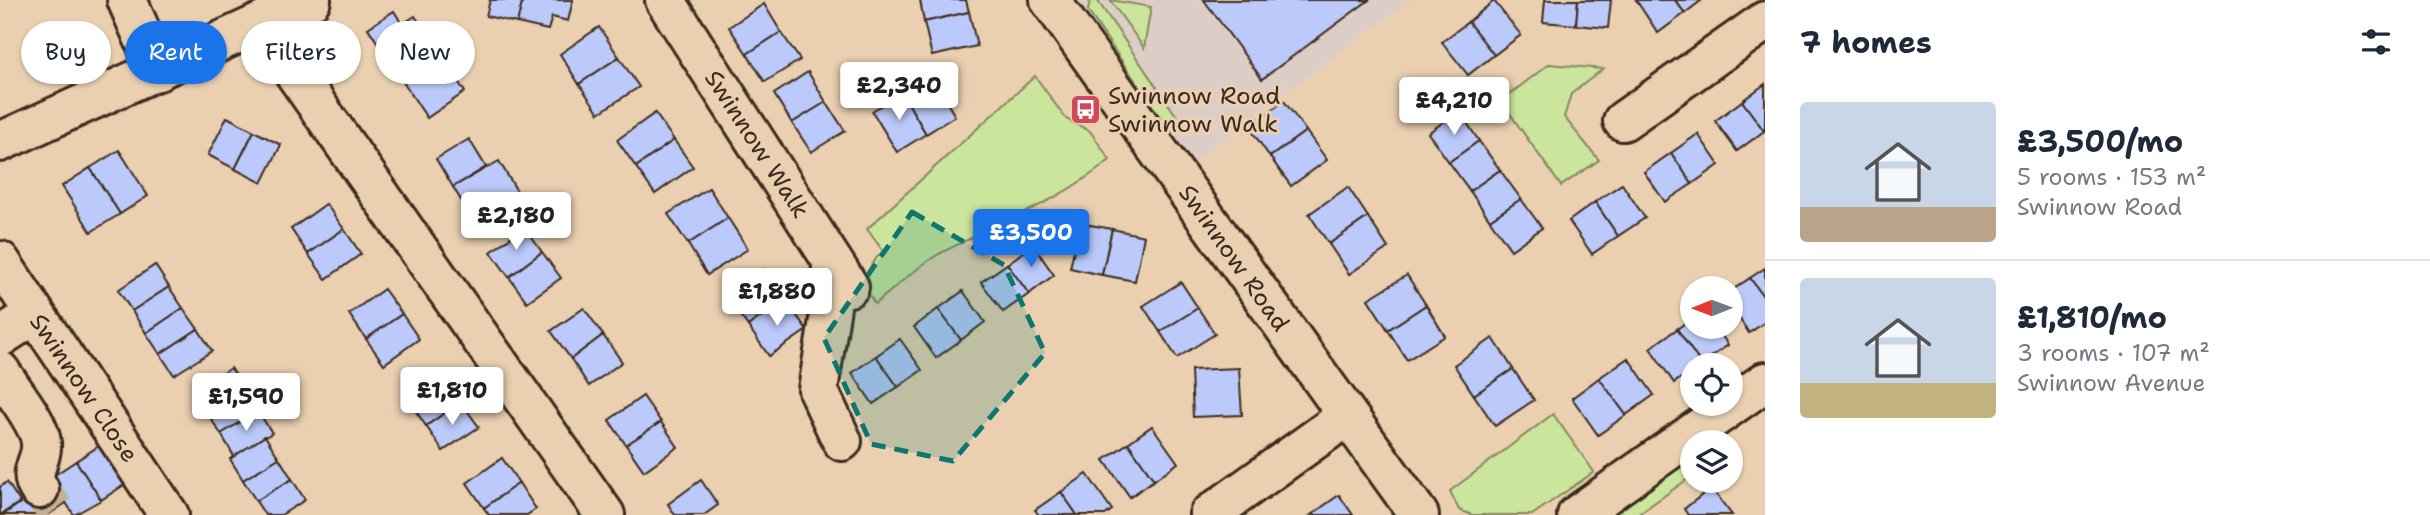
<!DOCTYPE html>
<html lang="en">
<head>
<meta charset="utf-8">
<style>
  body { margin:0; font-family:"Shantell Sans",sans-serif; background:#f6f6f7; color:#1f2937; height:100vh; display:flex; flex-direction:column; font-size:26px; white-space:nowrap }
  * { box-sizing:border-box; margin:0 }
  p { font-size:23px; color:#747a83 }
  .icon { flex:none; width:38px; height:38px; fill:none; stroke:currentColor; stroke-width:2; stroke-linecap:round; stroke-linejoin:round }
  .map { position:relative; flex:1; overflow:hidden }
  .details { display:flex; flex-direction:column; background:#fff; width:665px }
  .details>* { flex:none }
  .top-card { position:absolute; left:21px; top:21px; width:665px; height:63px; display:flex; gap:14px }
  .needle { width:46px; rotate:269deg }
  .tools { position:absolute; left:1680px; top:276px; display:grid; gap:14px }
  .tools a { display:grid; place-items:center; width:63px; height:63px; border-radius:50%; background:#fff; box-shadow:0 2px 5px #0004; font-size:35px }
  .price { position:absolute; translate:-50% -60px; padding:0 16px; border-radius:7px; background:#fff; color:#222; font-size:23px; line-height:46px; filter:drop-shadow(0 2px 4px #0008) }
  .price::after { content:''; position:absolute; left:50%; top:42px; width:21px; height:16px; margin-left:-10px; background:inherit; clip-path:polygon(0 0,100% 0,50% 100%) }
  .price.on { background:#1a73e8; color:#fff }
  ul { padding:0; list-style:none }
  li { display:flex; align-items:center; gap:21px; height:175px; padding:0 35px }
  li+li { border-top:2px solid #e0e1e3 }
  li span { display:grid; place-items:center; flex:none; width:196px; height:140px; border-radius:7px; color:#555 }
  li>.icon { margin-inline-start:auto }
  span .icon { width:84px; height:84px; fill:#fffc; stroke-width:1 }
  li b { font-size:30px }
  h2 { display:flex; justify-content:space-between; align-items:center; height:84px; padding:0 35px; font-size:30px }
  .pill { padding:0 24px; border-radius:32px; background:#fff; box-shadow:0 2px 5px #0004; font-size:24px; line-height:63px }
  .pill.on { background:#1a73e8; color:#fff }
  main { display:flex; flex:1; min-height:0 }
  .map>svg:first-child { display:block }
</style>
</head>
<body>
<main>
<div class="map">
<svg width="1765" height="515" viewBox="0 0 1765 515">
  <rect width="100%" height="100%" fill="#ead0b1"/>
  <filter id="ink" filterUnits="userSpaceOnUse"><feTurbulence type="fractalNoise" baseFrequency=".0143" numOctaves="2"/><feDisplacementMap in="SourceGraphic" scale="14" xChannelSelector="R" yChannelSelector="G"/><feConvolveMatrix kernelMatrix="1 2 1 2 8 2 1 2 1" color-interpolation-filters="sRGB"/></filter>
  <g filter="url(#ink)">
    <!-- built -->
    <polygon fill="#dccec7" points="1050,0 1411,0 1175,175"/>
    <!-- green -->
    <g fill="#cbe69c" stroke="#83885d" stroke-width="2">
      <polygon points="1097,0 1182,124 1170,132 1088,11 1090,1"/>
      <polygon points="1110,0 1151,7 1144,48"/>
      <polygon points="1549,64 1603,69 1571,94 1564,117 1599,160 1561,186 1501,101"/>
      <path d="M1035,76l31,43 24,12 20,29c-54,44 -111,63 -171,94 -23,13 -44,34 -64,50 -15,-21 -10,-35 8,-53l-16,-22z"/>
      <polygon points="1553,414 1594,472 1532,515 1472,515 1459,510 1450,491"/>
      <polygon points="1692,459 1692,476 1637,515 1610,515"/>
    </g>
    <!-- building -->
    <g fill="#bbcafa" stroke="#3b2a1e" stroke-width="2">
      <polygon points="490,0 523,0 517,23 486,16"/>
      <polygon points="523,0 573,0 568,21 552,17 548,30 517,23"/>
      <polygon points="920,0 966,0 969,12 924,22"/>
      <polygon points="1204,0 1369,0 1262,79"/>
      <polygon points="1545,0 1578,0 1576,25 1543,22"/>
      <polygon points="1578,0 1611,0 1608,28 1576,25"/>
      <polygon points="1636,0 1675,0 1685,13 1658,33"/>
      <polygon points="1675,0 1702,0 1685,13"/>
      <polygon points="1494,1 1521,35 1494,55 1468,22"/>
      <polygon points="764,4 781,32 747,54 729,27"/>
      <polygon points="394,11 402,24 415,16 440,54 402,80 368,28"/>
      <polygon points="969,12 977,46 932,56 924,22"/>
      <polygon points="1468,22 1494,55 1468,75 1442,42"/>
      <polygon points="599,27 619,57 579,84 560,54"/>
      <polygon points="781,32 800,60 765,82 747,54"/>
      <polygon points="440,54 465,92 427,118 402,80"/>
      <polygon points="619,57 639,87 599,113 579,84"/>
      <polygon points="808,72 826,102 792,123 774,94"/>
      <polygon points="931,76 955,116 926,134 902,93"/>
      <polygon points="1765,84 1765,131 1764,131 1742,101"/>
      <polygon points="902,93 926,134 897,152 872,111"/>
      <polygon points="1284,101 1306,131 1270,157 1249,127"/>
      <polygon points="1742,101 1764,131 1737,151 1715,121"/>
      <polygon points="826,102 845,131 811,152 792,123"/>
      <polygon points="1459,111 1479,141 1449,162 1428,133"/>
      <polygon points="655,113 674,140 636,167 617,140"/>
      <polygon points="227,117 254,131 235,169 208,155"/>
      <polygon points="254,131 281,145 262,183 235,169"/>
      <polygon points="1306,131 1327,160 1291,186 1270,157"/>
      <polygon points="1698,134 1719,165 1692,184 1671,153"/>
      <polygon points="469,139 486,167 453,187 436,159"/>
      <polygon points="674,140 693,167 655,194 636,167"/>
      <polygon points="1479,141 1500,170 1470,191 1449,162"/>
      <polygon points="119,150 148,196 120,214 90,168"/>
      <polygon points="1671,153 1692,184 1665,202 1644,172"/>
      <polygon points="499,161 524,203 486,226 477,211 470,215 453,187"/>
      <polygon points="90,168 120,214 91,232 62,186"/>
      <polygon points="1500,170 1521,199 1490,220 1470,191"/>
      <polygon points="1622,184 1645,218 1618,236 1595,202"/>
      <polygon points="1348,187 1368,217 1329,244 1309,214"/>
      <polygon points="709,188 728,218 688,244 668,214"/>
      <polygon points="1521,199 1542,228 1511,250 1490,220"/>
      <polygon points="1595,202 1618,236 1592,254 1569,221"/>
      <polygon points="326,204 344,229 308,254 291,229"/>
      <polygon points="1368,217 1388,248 1349,274 1329,244"/>
      <polygon points="728,218 748,249 707,275 688,244"/>
      <polygon points="1080,223 1112,229 1102,275 1070,268"/>
      <polygon points="524,227 542,252 509,277 491,252"/>
      <polygon points="344,229 361,254 326,279 308,254"/>
      <polygon points="1112,229 1144,236 1135,281 1102,275"/>
      <polygon points="1033,245 1054,275 1029,294 1007,264"/>
      <polygon points="542,252 561,278 527,302 509,277"/>
      <polygon points="1007,264 1029,294 1003,312 981,282"/>
      <polygon points="155,265 169,287 132,311 118,290"/>
      <polygon points="1765,268 1765,299 1750,278"/>
      <polygon points="763,269 785,299 748,326 726,296"/>
      <polygon points="1407,275 1426,305 1388,330 1368,299"/>
      <polygon points="1750,278 1765,299 1765,322 1749,333 1731,306 1731,291"/>
      <polygon points="1181,282 1198,308 1160,332 1143,306"/>
      <polygon points="169,287 183,308 146,333 132,311"/>
      <polygon points="384,289 402,314 366,339 349,314"/>
      <polygon points="963,291 985,322 961,340 938,309"/>
      <polygon points="785,299 807,330 769,356 748,326"/>
      <polygon points="1426,305 1445,336 1407,360 1388,330"/>
      <polygon points="183,308 198,329 160,354 146,333"/>
      <polygon points="584,308 603,335 571,359 551,331"/>
      <polygon points="1198,308 1215,334 1177,358 1160,332"/>
      <polygon points="938,309 961,340 936,358 914,327"/>
      <polygon points="402,314 419,339 384,364 366,339"/>
      <polygon points="1692,318 1692,327 1716,327 1728,345 1701,364 1677,329"/>
      <polygon points="198,329 212,351 174,375 160,354"/>
      <polygon points="1677,329 1701,364 1692,366 1692,370 1674,383 1650,348"/>
      <polygon points="603,335 622,362 589,386 571,359"/>
      <polygon points="1493,338 1513,369 1474,395 1454,365"/>
      <polygon points="900,339 922,370 898,387 876,356"/>
      <polygon points="876,356 898,387 873,404 852,373"/>
      <polygon points="1628,358 1654,395 1626,415 1599,378"/>
      <polygon points="231,368 245,390 207,413 194,391"/>
      <polygon points="1239,368 1242,415 1193,417 1191,370"/>
      <polygon points="1513,369 1534,400 1495,426 1474,395"/>
      <polygon points="444,377 461,402 426,426 409,401"/>
      <polygon points="1599,378 1626,415 1598,435 1572,398"/>
      <polygon points="245,390 258,411 221,434 207,413"/>
      <polygon points="643,396 661,422 626,445 609,420"/>
      <polygon points="461,402 479,427 443,451 426,426"/>
      <polygon points="258,411 272,433 234,456 221,434"/>
      <polygon points="661,422 678,447 644,471 626,445"/>
      <polygon points="1152,426 1178,463 1154,480 1128,443"/>
      <polygon points="265,436 279,458 243,480 230,459"/>
      <polygon points="1128,443 1154,480 1130,497 1104,460"/>
      <polygon points="102,444 127,483 101,500 76,461"/>
      <polygon points="279,458 292,479 256,501 243,480"/>
      <polygon points="502,458 519,483 484,508 467,483"/>
      <polygon points="76,461 101,500 74,515 50,478"/>
      <polygon points="1087,474 1112,510 1105,515 1077,515 1061,492"/>
      <polygon points="292,479 305,500 281,515 265,515 256,501"/>
      <polygon points="701,480 718,505 704,515 675,515 668,504"/>
      <polygon points="52,481 66,503 48,515 3,515"/>
      <polygon points="7,482 20,502 0,515 0,487"/>
      <polygon points="519,483 536,509 527,515 489,515 484,508"/>
      <polygon points="1711,488 1732,515 1688,515 1684,509"/>
      <polygon points="1061,492 1077,515 1039,515 1035,510"/>
      <polygon points="1339,495 1353,515 1311,515"/>
    </g>
    <g fill="none" stroke-linecap="round" stroke-linejoin="round">
      <!-- minor-tunnel -->
      <polyline stroke="#c7af94" stroke-width="38" stroke-dasharray="38 19" stroke-linecap="butt" points="39,489 55,510"/>
      <defs>
        <g id="minor">
          <polyline points="127,0 158,71"/>
          <polyline points="665,0 849,287"/>
          <polyline points="1050,0 1419,515"/>
          <polyline points="260,24 605,515"/>
          <polyline points="1623,121 1765,21"/>
          <polyline points="0,142 311,0"/>
          <polyline points="0,261 169,515"/>
          <polyline points="832,261 831,307 818,390 842,441"/>
          <polyline points="0,337 35,314"/>
          <path d="M0,371c11,18 40,52 41,72 2,18 -14,28 -2,46"/>
          <polyline points="1209,515 1346,417"/>
          <polyline points="1577,515 1765,382"/>
        </g>
      </defs>
      <!-- minor casing -->
      <use href="#minor" stroke="#3b2a1e" stroke-width="44"/>
      <!-- minor -->
      <use href="#minor" stroke="#ead0b1" stroke-width="38"/>
    </g>
  </g>
  <!-- marked area -->
  <path fill="#0f766e" fill-opacity="0.2" stroke="#0f766e" stroke-width="5" stroke-dasharray="14 9" stroke-linejoin="round" d="M912,212l92,53 41,88 -92,108 -82,-17 -47,-106z"/>
  <!-- icons -->
  <defs>
    <symbol id="bus-square" viewBox="-11 -11 22 22"><rect x="-9" y="-9" width="18" height="18" rx="4" fill="#d1495b" stroke="#ead0b1"/><path d="M-5-6H5V4H4V6H2V4H-2V6H-4V4H-5ZM-3.5-4V0h7V-4ZM-3.5 1.2v1.5H-2V1.2ZM2 1.2v1.5H3.5V1.2Z" fill="#fff"/></symbol>
  </defs>
  <g fill-rule="evenodd">
    <use href="#bus-square" x="1068" y="92" width="35" height="35"/>
  </g>
  <g text-anchor="middle" stroke-width="6" stroke-linejoin="round" paint-order="stroke">
    <!-- poi labels -->
    <g font-size="24" fill="#3b2a1e" stroke="#ead0b1" text-anchor="start">
      <text x="1108" y="104">Swinnow Road<tspan x="1108" dy="28">Swinnow Walk</tspan></text>
    </g>
    <!-- street labels -->
    <g font-size="24" fill="#3b2a1e" stroke="#ead0b1">
      <text transform="translate(757 144) rotate(57)" y="8">Swinnow Walk</text>
      <text transform="translate(1234 258) rotate(55)" y="8">Swinnow Road</text>
      <text transform="translate(84 388) rotate(56)" y="8">Swinnow Close</text>
    </g>
  </g>
</svg>
<div class="tools">
<a><svg class="needle" viewBox="-14 -14 28 28"><path d="M0-13l5 13h-10z" fill="#e53935"/><path d="M0 13l5-13h-10z" fill="#747a83"/></svg></a>
<a><svg class="icon" aria-label="locate" viewBox="0 0 24 24"><circle cx="12" cy="12" r="6"/><path d="M12 2v4M12 18v4M2 12h4M18 12h4"/></svg></a>
<a><svg class="icon" aria-label="layers" viewBox="0 0 24 24"><path d="M12 4l9 5-9 5-9-5zM3 14l9 5 9-5"/></svg></a>
</div>
<b class="price" style="left:899px;top:122px">£2,340</b>
<b class="price" style="left:1454px;top:137px">£4,210</b>
<b class="price" style="left:516px;top:252px">£2,180</b>
<b class="price on" style="left:1031px;top:269px">£3,500</b>
<b class="price" style="left:777px;top:328px">£1,880</b>
<b class="price" style="left:452px;top:427px">£1,810</b>
<b class="price" style="left:246px;top:433px">£1,590</b>
<div class="top-card">
<a class="pill">Buy</a>
<a class="pill on">Rent</a>
<a class="pill">Filters</a>
<a class="pill">New</a>
</div>
</div>
<section class="details">
<h2>7 homes<svg class="icon" aria-label="filters" viewBox="0 0 24 24"><path d="M4 7h16M4 17h16"/><circle cx="9" cy="7" r="2"/><circle cx="15" cy="17" r="2"/></svg></h2>
<ul>
<li><span style="background:linear-gradient(#c9d6e8 75%,#b9a48a 0)"><svg class="icon" aria-label="home" viewBox="0 0 24 24"><path d="M3 11l9-7 9 7M6 9v11h12V9"/></svg></span><div><b>£3,500/mo</b><p>5 rooms · 153 m²</p><p>Swinnow Road</p></div></li>
<li><span style="background:linear-gradient(#c9d6e8 75%,#c2b280 0)"><svg class="icon" aria-label="home" viewBox="0 0 24 24"><path d="M3 11l9-7 9 7M6 9v11h12V9"/></svg></span><div><b>£1,810/mo</b><p>3 rooms · 107 m²</p><p>Swinnow Avenue</p></div></li>
</ul>
</section>
</main>
</body>
</html>
